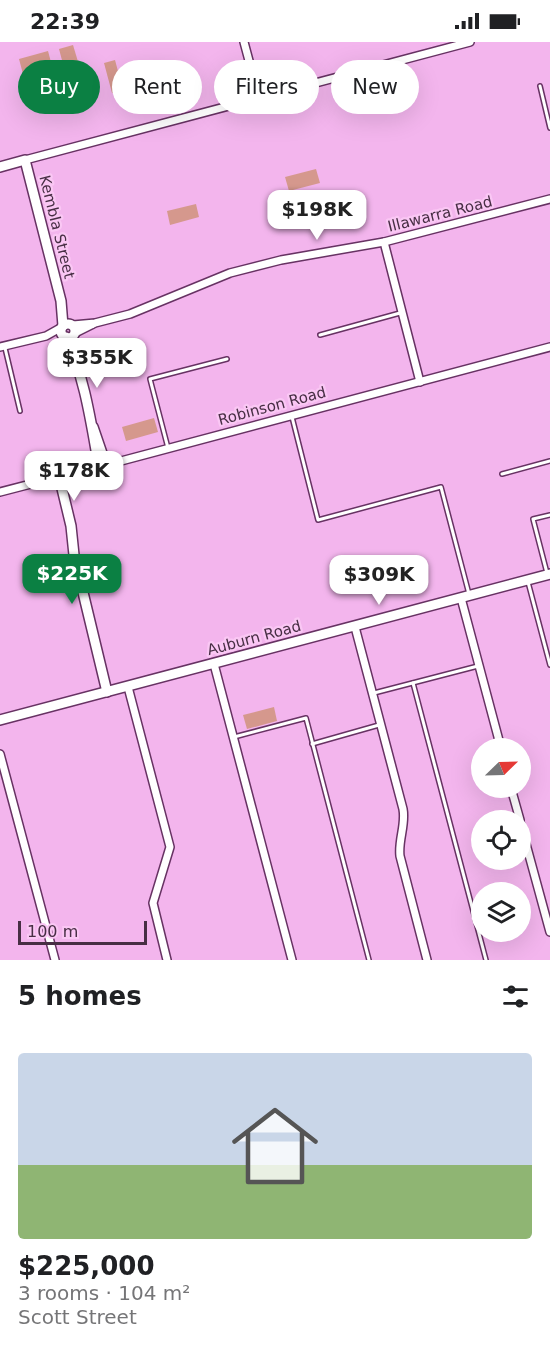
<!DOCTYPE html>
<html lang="en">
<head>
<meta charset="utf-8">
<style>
  body { margin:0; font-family:"DejaVu Sans",sans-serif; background:#f6f6f6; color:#202124; height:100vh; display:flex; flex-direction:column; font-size:22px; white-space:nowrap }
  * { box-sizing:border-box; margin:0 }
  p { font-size:20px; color:#757577 }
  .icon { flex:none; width:33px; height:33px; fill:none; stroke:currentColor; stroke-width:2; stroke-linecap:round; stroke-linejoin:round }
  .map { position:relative; height:918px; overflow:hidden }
  .sheet { display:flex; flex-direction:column; background:#fff; flex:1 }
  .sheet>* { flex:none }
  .guide { position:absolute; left:18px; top:18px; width:514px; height:54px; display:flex; gap:12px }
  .needle { width:39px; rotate:67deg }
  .controls { position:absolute; left:471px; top:696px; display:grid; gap:12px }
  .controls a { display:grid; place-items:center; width:60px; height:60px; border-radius:50%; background:#fff; box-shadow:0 6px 24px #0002; font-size:30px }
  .scale { position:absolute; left:18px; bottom:15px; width:129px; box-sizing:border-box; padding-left:6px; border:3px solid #472e44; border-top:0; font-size:16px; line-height:21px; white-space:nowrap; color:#472e44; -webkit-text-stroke:4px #fac7f4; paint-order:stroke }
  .price { position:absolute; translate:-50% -51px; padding:0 14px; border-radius:12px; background:#fff; color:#222; font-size:20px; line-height:39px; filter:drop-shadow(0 2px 3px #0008) }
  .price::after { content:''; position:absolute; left:50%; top:36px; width:18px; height:14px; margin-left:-9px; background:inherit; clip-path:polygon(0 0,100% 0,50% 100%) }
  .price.on { background:#0b8043; color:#fff }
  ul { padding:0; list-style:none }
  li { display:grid; align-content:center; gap:12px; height:318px; padding:0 18px }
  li+li { border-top:2px solid #e0e0e0 }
  li span { display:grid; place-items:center; height:186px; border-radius:6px; color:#555 }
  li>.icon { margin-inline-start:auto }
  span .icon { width:108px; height:108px; fill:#fffc; stroke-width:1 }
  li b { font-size:26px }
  h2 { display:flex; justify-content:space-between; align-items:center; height:72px; padding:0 18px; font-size:26px }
  .chip { padding:0 21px; border-radius:27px; background:#fff; box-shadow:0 6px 24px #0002; font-size:21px; line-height:54px }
  .chip.on { background:#0b8043; color:#fff }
  .status { display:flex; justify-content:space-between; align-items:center; height:42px; padding:0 30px; background:#fff; direction:ltr }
  .status svg { height:16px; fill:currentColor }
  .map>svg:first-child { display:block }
</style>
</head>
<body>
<div class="status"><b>22:39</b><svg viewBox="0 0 49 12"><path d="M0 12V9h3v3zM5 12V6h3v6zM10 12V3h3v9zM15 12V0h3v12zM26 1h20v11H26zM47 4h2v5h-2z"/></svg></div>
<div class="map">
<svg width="550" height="918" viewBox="0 0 550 918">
  <rect width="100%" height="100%" fill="#f3b5ed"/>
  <!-- green -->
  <g fill="#d5988d">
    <polygon points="73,3 82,33 67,37 59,7"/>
    <polygon points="48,9 52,24 23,32 19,17"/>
    <polygon points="115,18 123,48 112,51 104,21"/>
    <polygon points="316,127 320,141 289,149 285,135"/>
    <polygon points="196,162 199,175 170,183 167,169"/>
    <polygon points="154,376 158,390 126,399 122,385"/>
    <polygon points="274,665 277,679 247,687 243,673"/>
  </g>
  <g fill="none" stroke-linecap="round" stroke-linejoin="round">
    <defs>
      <g id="lane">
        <polyline points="540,44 550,86"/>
        <polyline points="320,293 400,271"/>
        <polyline points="5,306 20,369"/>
        <polyline points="292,375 318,478 441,445 469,552"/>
        <polyline points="168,406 150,337 227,317"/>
        <polyline points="502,432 550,419"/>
        <polyline points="547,531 533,477 550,473"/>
        <polyline points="528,540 550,623"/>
        <polyline points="413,641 486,918"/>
        <polyline points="374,651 478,624"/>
        <polyline points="234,695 306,676 369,918"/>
        <polyline points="312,702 379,683"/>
      </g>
      <g id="street">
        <polyline points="244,0 259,56"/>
        <polyline points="25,118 470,0"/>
        <polyline points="384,200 420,340"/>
        <polyline points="73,283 95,281 130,272 230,231 281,218 384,200 550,157"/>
        <polyline points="75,291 93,282"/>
        <polyline points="0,305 46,294 62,285"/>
        <polyline points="106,423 550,305"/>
        <polyline points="0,450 54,436"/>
        <polyline points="461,556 501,706"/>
        <path d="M355,585l48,182c3,16 -5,31 -3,47l27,104"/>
        <polyline points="214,622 292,918"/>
        <polyline points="128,645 170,805 153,861 167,918"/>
        <polyline points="0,712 55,918"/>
        <polyline points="511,746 520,778"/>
        <polyline points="520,780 550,890"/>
      </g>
      <g id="secondary">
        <polyline points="0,125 25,118 61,259 63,284"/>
        <circle cx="68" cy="289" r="7"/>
        <path d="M66,295c19,41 25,86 33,130"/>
        <polyline points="59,434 71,484 74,513 107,650"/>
        <polyline points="54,437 106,423 93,385"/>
        <polyline points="0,678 550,532"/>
      </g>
    </defs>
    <!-- lane casing -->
    <use href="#lane" stroke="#673263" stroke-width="6"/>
    <!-- street casing -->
    <use href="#street" stroke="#673263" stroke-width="10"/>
    <!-- secondary casing -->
    <use href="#secondary" stroke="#673263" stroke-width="12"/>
    <!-- lane -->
    <use href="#lane" stroke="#fff" stroke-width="3"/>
    <!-- street -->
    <use href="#street" stroke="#fff" stroke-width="7"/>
    <!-- secondary -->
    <use href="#secondary" stroke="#fff" stroke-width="9"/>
  </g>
  <g text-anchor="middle" stroke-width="4.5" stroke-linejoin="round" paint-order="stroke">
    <!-- street labels -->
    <g font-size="15" fill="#472e44" stroke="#fac7f4">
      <text transform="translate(440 172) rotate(-14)" y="5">Illawarra Road</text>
      <text transform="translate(57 185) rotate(76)" y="5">Kembla Street</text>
      <text transform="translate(272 364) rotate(-15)" y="5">Robinson Road</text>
      <text transform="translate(254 596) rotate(-15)" y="5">Auburn Road</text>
    </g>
  </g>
</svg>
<div class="controls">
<a><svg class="needle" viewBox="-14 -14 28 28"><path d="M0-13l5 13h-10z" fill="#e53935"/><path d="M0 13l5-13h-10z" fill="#757577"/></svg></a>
<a><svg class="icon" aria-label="locate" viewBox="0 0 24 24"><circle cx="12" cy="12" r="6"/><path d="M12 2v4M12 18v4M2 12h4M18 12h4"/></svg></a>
<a><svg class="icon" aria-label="layers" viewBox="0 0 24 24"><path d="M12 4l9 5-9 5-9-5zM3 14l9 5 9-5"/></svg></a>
</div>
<div class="scale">100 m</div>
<b class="price" style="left:317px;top:199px">$198K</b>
<b class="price" style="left:97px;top:347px">$355K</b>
<b class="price" style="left:74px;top:460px">$178K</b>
<b class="price on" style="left:72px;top:563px">$225K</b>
<b class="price" style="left:379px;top:564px">$309K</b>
<div class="guide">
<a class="chip on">Buy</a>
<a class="chip">Rent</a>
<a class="chip">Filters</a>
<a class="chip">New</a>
</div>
</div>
<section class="sheet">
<h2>5 homes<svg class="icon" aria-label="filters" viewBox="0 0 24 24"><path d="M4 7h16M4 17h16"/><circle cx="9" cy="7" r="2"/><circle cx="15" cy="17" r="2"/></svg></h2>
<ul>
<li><span style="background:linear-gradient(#c9d6e8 60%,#8fb573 0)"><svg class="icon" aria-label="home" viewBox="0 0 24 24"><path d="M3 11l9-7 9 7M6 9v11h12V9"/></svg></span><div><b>$225,000</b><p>3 rooms · 104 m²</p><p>Scott Street</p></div></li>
</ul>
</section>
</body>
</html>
